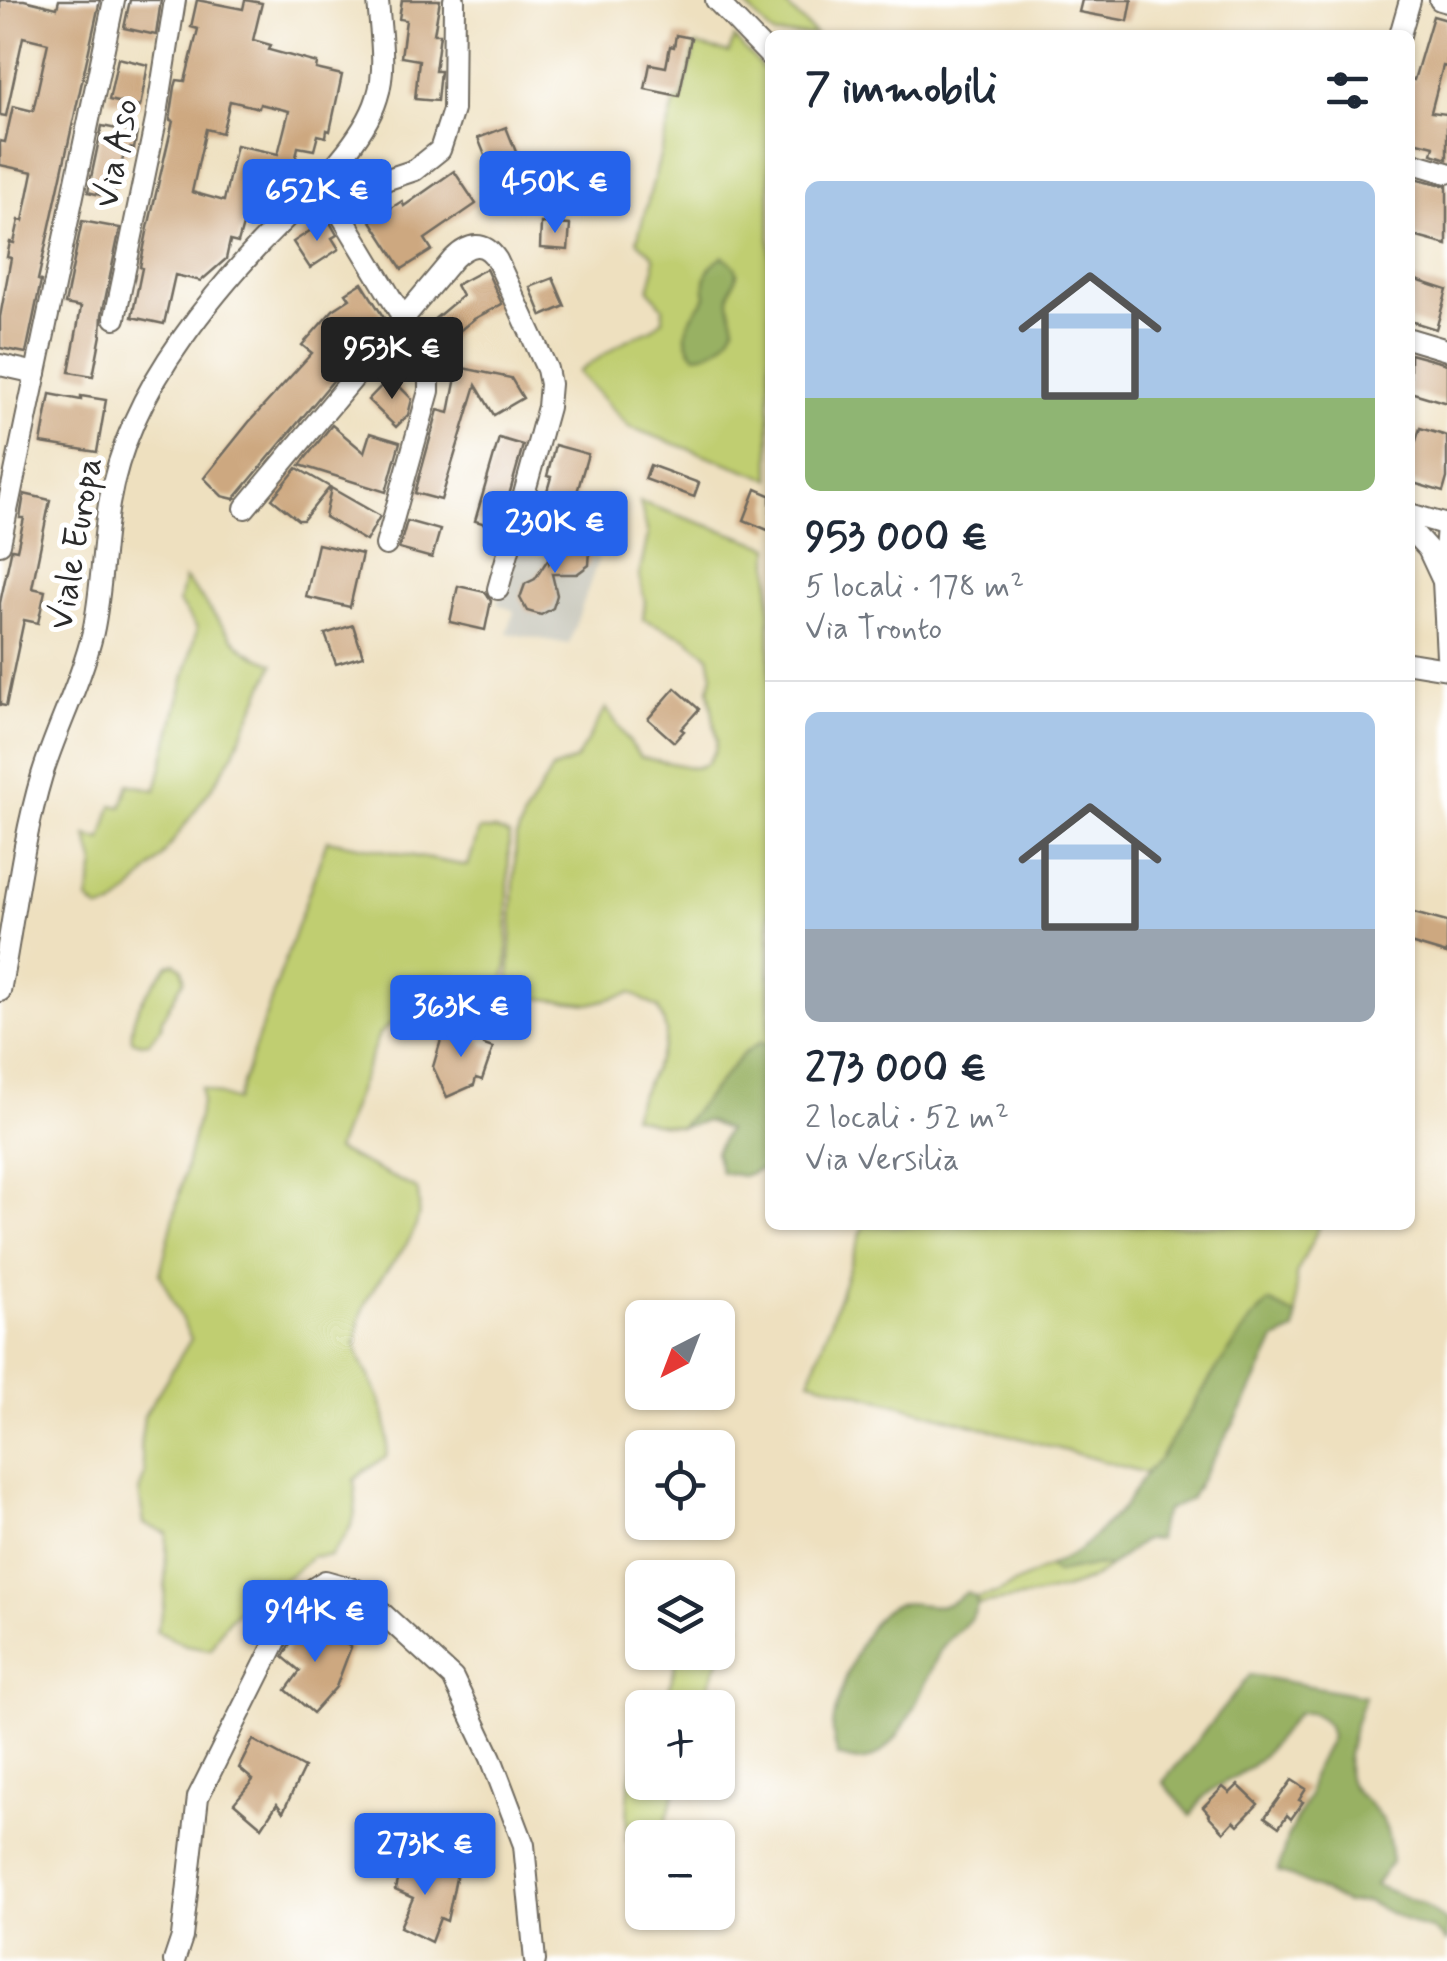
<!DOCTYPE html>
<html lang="it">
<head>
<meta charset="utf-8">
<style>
  body { margin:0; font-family:Mynerve,sans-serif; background:#f6f6f7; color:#1f2937; height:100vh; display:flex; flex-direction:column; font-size:38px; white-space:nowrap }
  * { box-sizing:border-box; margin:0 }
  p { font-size:32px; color:#747a83 }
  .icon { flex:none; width:55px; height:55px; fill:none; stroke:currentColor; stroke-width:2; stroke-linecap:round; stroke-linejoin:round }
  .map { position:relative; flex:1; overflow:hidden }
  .sheet { position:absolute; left:765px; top:30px; width:650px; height:1200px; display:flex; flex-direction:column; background:#fff; border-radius:15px; box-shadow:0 2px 8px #0004 }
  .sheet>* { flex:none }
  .needle { width:65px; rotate:222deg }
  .controls { position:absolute; left:625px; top:1300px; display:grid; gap:20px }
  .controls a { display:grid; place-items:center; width:110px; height:110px; border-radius:15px; background:#fff; box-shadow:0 2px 8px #0004; font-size:50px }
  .price { position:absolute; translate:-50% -85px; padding:0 22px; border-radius:10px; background:#2563eb; color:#fff; font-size:32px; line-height:65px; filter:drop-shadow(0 2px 5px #0008) }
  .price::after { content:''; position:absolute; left:50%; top:60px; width:30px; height:22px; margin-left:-15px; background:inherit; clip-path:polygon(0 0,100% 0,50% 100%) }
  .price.selected { background:#222; color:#fff }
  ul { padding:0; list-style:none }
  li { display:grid; align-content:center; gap:20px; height:530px; padding:0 40px }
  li+li { border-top:2px solid #e0e1e3 }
  li span { display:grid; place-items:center; height:310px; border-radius:15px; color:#555 }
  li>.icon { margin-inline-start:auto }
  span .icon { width:180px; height:180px; fill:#fffc; stroke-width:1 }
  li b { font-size:42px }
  h2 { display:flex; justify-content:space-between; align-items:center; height:120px; padding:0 40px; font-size:42px }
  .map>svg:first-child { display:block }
</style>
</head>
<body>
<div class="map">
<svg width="1447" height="1961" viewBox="0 0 1447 1961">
  <rect width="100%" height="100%" fill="#fff"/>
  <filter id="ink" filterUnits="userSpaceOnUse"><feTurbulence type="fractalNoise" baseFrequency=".01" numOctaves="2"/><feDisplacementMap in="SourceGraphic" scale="20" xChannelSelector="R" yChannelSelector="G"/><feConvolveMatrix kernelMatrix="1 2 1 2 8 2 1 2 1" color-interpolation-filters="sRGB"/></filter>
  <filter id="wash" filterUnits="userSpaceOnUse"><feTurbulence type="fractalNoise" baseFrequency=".0048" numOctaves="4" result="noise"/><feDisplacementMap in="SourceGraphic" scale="40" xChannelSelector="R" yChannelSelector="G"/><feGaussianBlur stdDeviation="2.25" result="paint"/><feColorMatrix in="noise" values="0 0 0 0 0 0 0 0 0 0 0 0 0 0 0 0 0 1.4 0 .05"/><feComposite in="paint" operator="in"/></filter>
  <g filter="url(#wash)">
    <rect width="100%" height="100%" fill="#eee0bf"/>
    <!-- industrial -->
    <polygon fill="#c6c5b8" points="522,519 577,536 579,533 597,547 598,560 569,644 507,633 514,611 497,604"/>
    <!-- green -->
    <g fill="#c0ce71" stroke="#767c4e" stroke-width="2.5">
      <polygon points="741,0 781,0 816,35 773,35"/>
      <polygon points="734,38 770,76 770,479 629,427 578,372 626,340 650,330 663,320 663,307 649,290 654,270 654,256 637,241 675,101 681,101 696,45 729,53"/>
      <path d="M640,502l130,45v499l-9,-4 -18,12 -62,73 -27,-4 -22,-7c6,-23 35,-64 34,-84 -1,-7 -5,-17 -8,-24l-27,-15 -41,11 -54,-6 -8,8 -18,-12 -1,-6 7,-149 8,-22 28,-48 24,-9 30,-52 34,49 55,11 12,-4 8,-13 2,-10 -8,-52 4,-14 -4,-19 -22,-18 -44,-19 2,-17 -6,-26 9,-41z"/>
      <path d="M184,579c23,21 37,51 60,70 8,7 21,10 30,15l-41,90 -18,29 -54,75 -32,35 -16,14 -14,3 -11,-10 7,-35 -8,-29 15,4 10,-35 10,2 7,-23 27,6 41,-162 -18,-25z"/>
      <path d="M479,830h17l13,5 -2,130 -13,63 -12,-2 -38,-38 -42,27 -23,19 -43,116 81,39c15,58 -50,81 -58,136 -1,7 -3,16 -2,23 1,9 7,20 12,28 13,26 23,52 17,81l-22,14 -10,9c6,37 -1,47 -24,76h-18c-8,7 -16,16 -25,21 -31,20 -63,36 -76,72l-25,-4 -30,-14 8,-24 3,-74 -23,-9 -5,-33 6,-17 -5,-26 4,-32 47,-77 -31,-65 42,-174 -1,-12 35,13 91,-261 141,26z"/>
      <path d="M175,963l7,5 2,11 -22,40 -1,9 -12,14 -9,1 -8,-3c-3,-30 19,-52 36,-75z"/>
      <polygon points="864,1225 913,1227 935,1225 1320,1225 1296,1274 1296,1316 1270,1302 1216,1370 1160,1458 1146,1473 810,1380"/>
      <path d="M1097,1565l12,2c-27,25 -94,32 -131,37l-2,-7 20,-4 52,-26 9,6z"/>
      <path d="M724,1624h17c-20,27 -30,52 -39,83h-42l9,-16 9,-38 40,-1v-26z"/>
      <path d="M642,1740v42l36,1 -17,54 -19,1v8l-15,-6c0,-34 0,-69 15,-100z"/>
    </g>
    <!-- forest -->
    <g fill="#98b163" stroke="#626e47" stroke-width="2.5">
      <path d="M723,256c28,20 6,22 6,44 0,8 5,18 6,26 -8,17 -20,28 -40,29 -20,-22 -3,-39 11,-58 -4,-19 1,-31 17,-41z"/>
      <polygon points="761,1042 770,1046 770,1166 742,1176 721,1172 715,1152 727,1130 707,1121 681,1127 743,1054"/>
      <polygon points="1269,1302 1296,1316 1295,1331 1275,1340 1247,1400 1190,1499 1166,1511 1160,1523 1158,1539 1144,1540 1109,1567 1097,1565 1057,1573 1048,1567 1079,1551 1123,1508 1146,1473 1160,1458 1216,1370 1252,1319"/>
      <path d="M967,1592l9,5c6,20 -21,34 -32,48 -5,5 -8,15 -11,21 -13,28 -33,83 -64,93 -11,4 -20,0 -31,-3 -3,-9 -6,-19 -5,-30 3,-29 32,-111 61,-121 16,-6 36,5 54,-1 6,-2 12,-8 19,-12z"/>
      <path d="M1250,1675l115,21c-8,20 -23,65 -16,85 4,11 14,16 21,24 19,19 19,32 22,57l-17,23 47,19 25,18v20l-15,-13 -16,-4 -49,-23 -21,1 -53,-26 -15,-5 9,-34 22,-43 2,-19 20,-39 -3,-11 -6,-7 -10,-6h-13c-16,15 -26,34 -42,48 -26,24 -47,19 -66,55l-28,-34z"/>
    </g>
    <g id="blocks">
      <!-- building -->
      <g fill="#cda880" fill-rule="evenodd">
        <polygon points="0,0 24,0 57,8 59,0 100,0 38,280 41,281 26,353 0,348 0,317 11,258 7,257 10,242 14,243 19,220 23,221 33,172 0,165 0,141 5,142 13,106 33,111 48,43 23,37 6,116 0,115"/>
        <polygon points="130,0 161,0 156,35 124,28"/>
        <path d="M197,0l46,9 2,-9 17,3 -9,37 18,5 -2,5 48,13 -1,6 26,6 -12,56 -3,-1 -1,7 -8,-2 -4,15 -16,-3 -8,41 -27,-6 -2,9 -8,-2 -15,54 -8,-2 -4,18 -25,22 -26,-6 -11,49 -32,-7 10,-49 -2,-1 7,-35 26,-111 -3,-1 5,-33 2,-7 8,1 13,-52 -7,-2zM230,101l29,7 1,-4 29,7 -11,43 -42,-9 -12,56 -32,-9 14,-63 16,4z"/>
        <polygon points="402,0 440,0 434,34 440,34 435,71 440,71 437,101 415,99 419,60 401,57 406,20 399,19"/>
        <polygon points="1082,0 1132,0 1128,21 1079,12"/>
        <polygon points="1433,16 1447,20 1447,67 1443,66 1431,112 1447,114 1447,159 1432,154 1434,146 1410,140 1410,79 1414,80"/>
        <polygon points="676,35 691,38 679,96 645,89 650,64 666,67 670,46 674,47"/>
        <polygon points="118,58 148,65 140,107 109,100"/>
        <polygon points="102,126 137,133 134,149 130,148 129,155 124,154 114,194 101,191 100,195 88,192"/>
        <polygon points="506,127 532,192 504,203 478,138"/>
        <polygon points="454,171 476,204 425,239 432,250 402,269 371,221 402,201 404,206"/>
        <polygon points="1410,177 1447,186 1447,245 1410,235"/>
        <polygon points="328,219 337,235 332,238 339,249 310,268 293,242"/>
        <polygon points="82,221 120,228 102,315 101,335 93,376 69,372 81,307 65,304"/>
        <polygon points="541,223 570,225 568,250 540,248"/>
        <polygon points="486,269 502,304 474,319 447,341 431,322 462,296 456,285"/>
        <polygon points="553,278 565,306 542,316 530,287"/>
        <polygon points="1410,278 1447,290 1436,329 1410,321"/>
        <polygon points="362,283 384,318 374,324 377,328 347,347 353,357 234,499 222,496 204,478 249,422 312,353 302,345 333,310 350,299 346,293"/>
        <polygon points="1410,354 1447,364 1447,403 1410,392"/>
        <polygon points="458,367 511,378 523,398 494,415 476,385 441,500 415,493 438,410 449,413"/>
        <polygon points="390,377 412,399 408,415 396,427 368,400"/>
        <polygon points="50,394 81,400 81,396 106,400 97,452 41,443"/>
        <polygon points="332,425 364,452 370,433 400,442 386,492 300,465"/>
        <polygon points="1420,428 1447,436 1447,478 1443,492 1410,482 1410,460"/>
        <polygon points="499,438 523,445 500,528 475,521"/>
        <polygon points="555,445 588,454 574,503 577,504 574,518 542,509 551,477 547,476"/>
        <polygon points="650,465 699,483 694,497 645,479"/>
        <polygon points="297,468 330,487 303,520 298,520 272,499"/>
        <polygon points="331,488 380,516 366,541 325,517"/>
        <polygon points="756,489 770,495 770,531 744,520"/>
        <polygon points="24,494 50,500 32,588 45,591 38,623 24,620 6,706 0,705 0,603 11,552 12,549 17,550 24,518 20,518"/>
        <polygon points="407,521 440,530 432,558 399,549"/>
        <polygon points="572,538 580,540 590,550 589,565 577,574 552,574 557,595 553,608 541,615 527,611 520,598 525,584 535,579 548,559 549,563 559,545"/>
        <polygon points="318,544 362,554 350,607 306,597"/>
        <polygon points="458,586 485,592 491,601 485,630 450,622"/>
        <polygon points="353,625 363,656 336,664 325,634"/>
        <polygon points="675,688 699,709 681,729 684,731 674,742 648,719"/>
        <polygon points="1410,912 1447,922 1447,954 1410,943"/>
        <polygon points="466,1021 484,1045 493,1048 482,1080 476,1078 474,1085 447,1097 433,1067 441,1040"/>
        <polygon points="302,1621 351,1647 336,1687 313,1713 286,1690 300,1671 283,1657"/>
        <polygon points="253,1740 304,1768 283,1812 277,1804 262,1827 234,1803 253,1780 239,1768"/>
        <polygon points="1292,1780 1306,1789 1299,1800 1303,1802 1291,1819 1287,1815 1279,1827 1265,1817"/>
        <polygon points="1238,1785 1258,1804 1238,1825 1234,1821 1224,1832 1208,1815 1209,1814 1203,1807 1223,1787 1230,1793"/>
        <polygon points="401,1862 457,1873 447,1921 440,1918 431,1942 400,1927 413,1898 395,1890"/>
      </g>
    </g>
  </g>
  <g filter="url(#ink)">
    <use href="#blocks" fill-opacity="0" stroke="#6f6a5f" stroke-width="2.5"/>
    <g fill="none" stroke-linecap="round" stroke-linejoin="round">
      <defs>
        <g id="minor">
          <polyline points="716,0 770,56"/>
          <polyline points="1440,0 1447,2"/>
          <polyline points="1400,35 1410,0"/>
          <polyline points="1410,162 1447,173"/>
          <polyline points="331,198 420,346 429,372 429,391 386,545"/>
          <polyline points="319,202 415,170 440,150 453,110 454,0"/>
          <polyline points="115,318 156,120 175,0"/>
          <polyline points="1410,339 1447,350"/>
          <polyline points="0,365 36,373"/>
          <path d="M245,508l208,-249c16,-16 31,-19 44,1l50,109 3,15 -2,23 -50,182"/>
          <polyline points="1410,514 1447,525"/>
          <polyline points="1447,525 1443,581 1447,656"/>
          <polyline points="1410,529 1428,549 1442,579"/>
          <polyline points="0,544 114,0"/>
          <polyline points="1410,663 1447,669"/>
          <path d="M0,991c14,-71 21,-146 42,-216 15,-48 39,-93 51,-143 9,-42 9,-85 16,-128 10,-60 38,-116 73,-165 23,-33 50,-65 77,-94 36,-38 103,-97 118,-147 10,-30 3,-67 1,-98"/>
          <polyline points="174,1961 182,1937 198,1797 297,1599 325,1581 357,1590 453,1678 491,1758 524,1845 535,1961"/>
        </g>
      </defs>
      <!-- minor casing -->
      <use href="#minor" stroke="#6f6a5f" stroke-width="24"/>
      <!-- minor -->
      <use href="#minor" stroke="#fff" stroke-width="20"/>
    </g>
  </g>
  <g text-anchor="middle" stroke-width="10" stroke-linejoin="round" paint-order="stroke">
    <!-- street labels -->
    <g font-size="35" fill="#2b2b2b" stroke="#fff">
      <text transform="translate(115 153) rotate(-79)" y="12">Via Aso</text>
      <text transform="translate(74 543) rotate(-80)" y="12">Viale Europa</text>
    </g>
  </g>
</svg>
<div class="controls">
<a><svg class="needle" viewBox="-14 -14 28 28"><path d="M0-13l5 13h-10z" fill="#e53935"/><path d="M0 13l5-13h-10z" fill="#747a83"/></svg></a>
<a><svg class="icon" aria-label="locate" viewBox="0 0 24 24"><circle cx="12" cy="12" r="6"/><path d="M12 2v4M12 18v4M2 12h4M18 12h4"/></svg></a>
<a><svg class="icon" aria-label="layers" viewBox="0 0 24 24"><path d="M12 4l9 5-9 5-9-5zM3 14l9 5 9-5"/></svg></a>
<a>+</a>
<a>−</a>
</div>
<b class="price" style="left:555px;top:236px">450K €</b>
<b class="price" style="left:317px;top:244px">652K €</b>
<b class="price selected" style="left:392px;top:402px">953K €</b>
<b class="price" style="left:555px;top:576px">230K €</b>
<b class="price" style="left:461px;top:1060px">363K €</b>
<b class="price" style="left:315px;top:1665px">914K €</b>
<b class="price" style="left:425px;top:1898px">273K €</b>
<section class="sheet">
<h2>7 immobili<svg class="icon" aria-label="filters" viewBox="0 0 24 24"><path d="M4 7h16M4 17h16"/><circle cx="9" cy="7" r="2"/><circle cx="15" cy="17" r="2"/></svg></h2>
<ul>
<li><span style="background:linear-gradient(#a9c7e8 70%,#8fb573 0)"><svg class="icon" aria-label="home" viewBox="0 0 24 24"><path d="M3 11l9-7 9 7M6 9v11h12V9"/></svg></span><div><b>953 000 €</b><p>5 locali · 178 m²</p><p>Via Tronto</p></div></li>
<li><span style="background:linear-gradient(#a9c7e8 70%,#9aa5b1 0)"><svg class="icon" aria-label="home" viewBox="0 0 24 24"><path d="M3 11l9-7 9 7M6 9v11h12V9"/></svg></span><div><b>273 000 €</b><p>2 locali · 52 m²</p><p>Via Versilia</p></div></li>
</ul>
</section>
</div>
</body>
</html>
